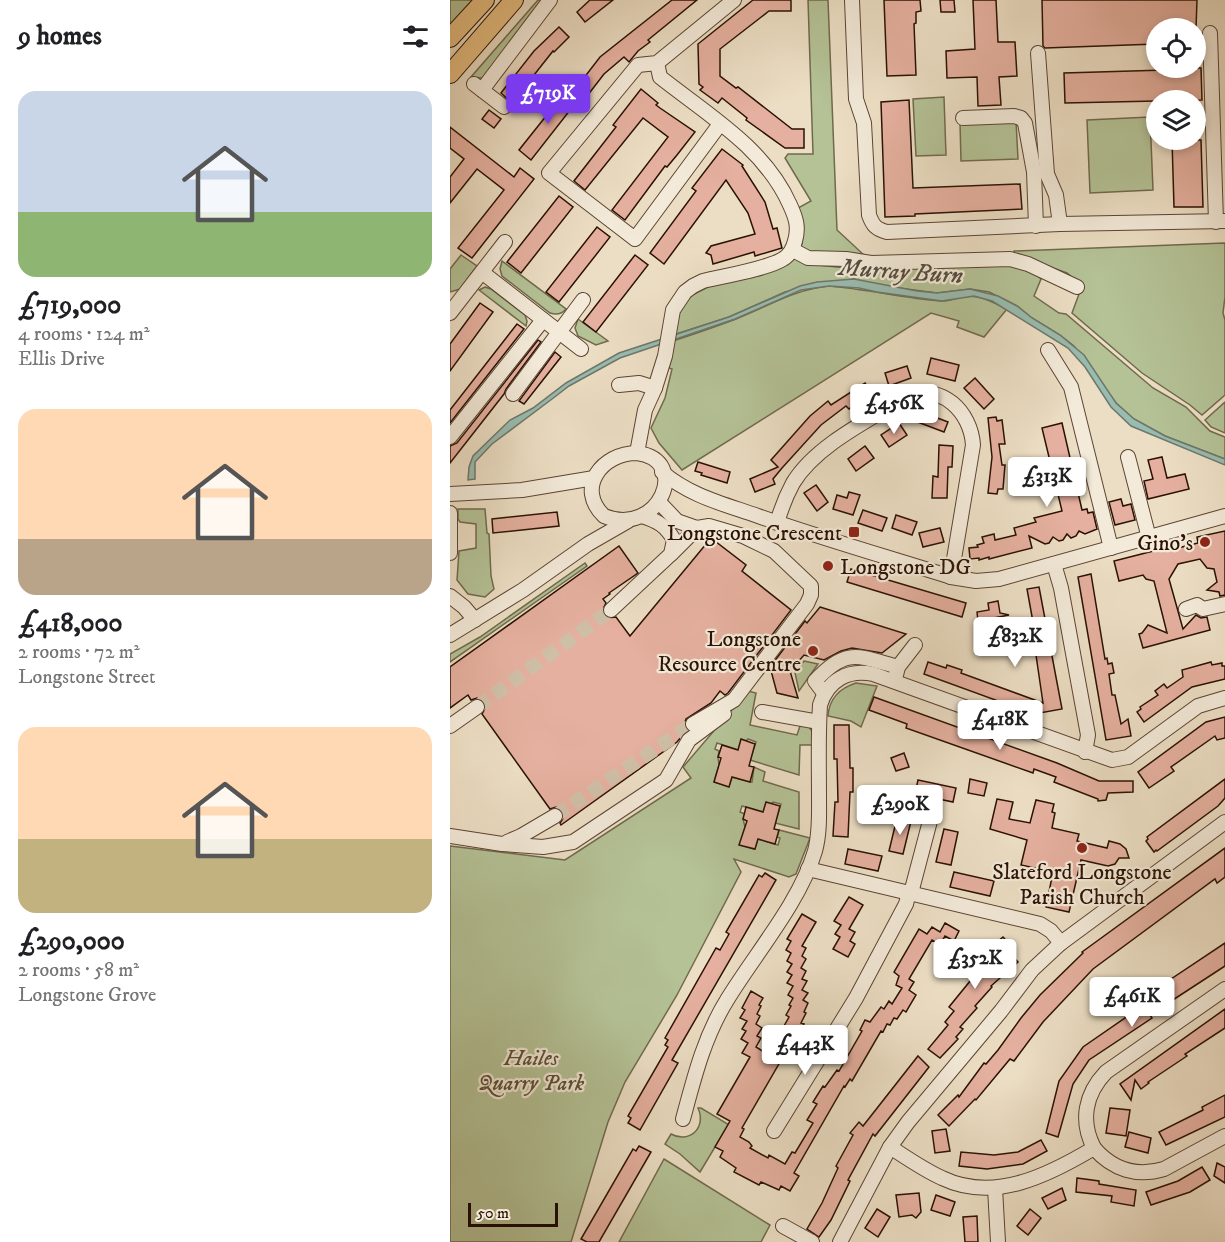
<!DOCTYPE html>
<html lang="en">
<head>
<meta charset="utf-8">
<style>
  body { margin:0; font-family:"IM FELL DW Pica",serif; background:#f2f2f2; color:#202124; height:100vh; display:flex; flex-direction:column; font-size:22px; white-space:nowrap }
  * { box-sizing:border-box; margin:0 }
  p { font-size:20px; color:#757577 }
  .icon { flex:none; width:33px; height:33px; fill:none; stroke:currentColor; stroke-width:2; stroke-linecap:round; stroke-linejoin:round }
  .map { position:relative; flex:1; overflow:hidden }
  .drawer { display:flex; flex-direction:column; background:#fff; width:450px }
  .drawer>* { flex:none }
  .controls { position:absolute; left:696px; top:18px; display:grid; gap:12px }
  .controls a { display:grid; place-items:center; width:60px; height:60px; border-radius:50%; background:#fff; box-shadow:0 3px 9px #0003; font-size:30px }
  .scale { position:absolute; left:18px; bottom:15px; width:90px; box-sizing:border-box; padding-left:6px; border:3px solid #2b1104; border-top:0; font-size:16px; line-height:21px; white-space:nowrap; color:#2b1104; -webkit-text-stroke:4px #f3ead9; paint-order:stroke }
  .price { position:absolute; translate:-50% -51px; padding:0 14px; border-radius:6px; background:#fff; color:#222; font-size:20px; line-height:39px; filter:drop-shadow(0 2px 3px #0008) }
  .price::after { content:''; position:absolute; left:50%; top:36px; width:18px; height:14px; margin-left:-9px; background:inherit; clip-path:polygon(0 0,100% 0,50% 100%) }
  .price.selected { background:#7c3aed; color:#fff }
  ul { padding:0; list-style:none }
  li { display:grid; align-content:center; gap:12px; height:318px; padding:0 18px }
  li span { display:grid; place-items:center; height:186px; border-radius:18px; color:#555 }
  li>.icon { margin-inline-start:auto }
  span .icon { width:108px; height:108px; fill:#fffc; stroke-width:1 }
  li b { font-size:26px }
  h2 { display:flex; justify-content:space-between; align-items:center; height:72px; padding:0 18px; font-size:26px }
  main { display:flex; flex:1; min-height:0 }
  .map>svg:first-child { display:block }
</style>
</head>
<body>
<main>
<section class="drawer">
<h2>9 homes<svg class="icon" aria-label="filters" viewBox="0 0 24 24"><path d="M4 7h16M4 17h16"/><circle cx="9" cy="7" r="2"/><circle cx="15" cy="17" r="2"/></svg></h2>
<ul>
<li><span style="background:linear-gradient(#c9d6e8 65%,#8fb573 0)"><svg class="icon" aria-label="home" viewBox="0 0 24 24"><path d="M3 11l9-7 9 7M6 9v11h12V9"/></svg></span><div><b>£719,000</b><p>4 rooms · 124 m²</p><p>Ellis Drive</p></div></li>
<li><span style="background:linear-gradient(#ffd9b3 70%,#b9a48a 0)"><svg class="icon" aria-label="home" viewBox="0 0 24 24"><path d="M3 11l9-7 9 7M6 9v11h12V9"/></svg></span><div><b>£418,000</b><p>2 rooms · 72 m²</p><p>Longstone Street</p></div></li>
<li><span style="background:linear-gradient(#ffd9b3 60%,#c2b280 0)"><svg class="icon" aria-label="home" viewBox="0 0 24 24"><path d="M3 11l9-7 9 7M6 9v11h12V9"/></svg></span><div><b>£290,000</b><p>2 rooms · 58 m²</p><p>Longstone Grove</p></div></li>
</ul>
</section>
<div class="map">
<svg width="775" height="1242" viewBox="0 0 775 1242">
  <rect width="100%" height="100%" fill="#ecdec4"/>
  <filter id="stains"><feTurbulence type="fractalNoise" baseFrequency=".00333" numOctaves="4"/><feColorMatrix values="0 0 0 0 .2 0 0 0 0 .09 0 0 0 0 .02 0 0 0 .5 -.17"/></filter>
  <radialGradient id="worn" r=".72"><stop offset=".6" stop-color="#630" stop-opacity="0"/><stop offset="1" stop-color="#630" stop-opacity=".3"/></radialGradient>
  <!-- green -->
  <g fill="#b4c296" stroke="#706a4d" stroke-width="1.5">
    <polygon points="0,0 23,0 0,26"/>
    <polygon points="88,0 93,0 37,75 32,78 21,77"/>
    <path d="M358,0h20l9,230 27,25 -64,-4c5,-15 4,-28 -2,-43l13,-7 -26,-43 3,-4h25z"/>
    <polygon points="494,97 496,155 466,156 463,99"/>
    <polygon points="700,117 703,190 640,193 637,120"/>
    <polygon points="566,121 568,159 511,161 510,123"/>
    <polygon points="775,243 775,297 773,313 775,320 775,395 752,415 740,405 692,373 622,313 632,286 617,273 564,254 564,251"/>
    <polygon points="11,255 27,266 10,289 0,292 0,269"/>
    <path d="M344,258l14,6 58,6 136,-6c13,1 31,4 39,15l-7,17 25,17 7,1 87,74 33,19 24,24 15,6v22l-60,-23 -31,-17 -18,-16 -42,-57 -14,-11 -28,-17 -15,-12 -28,-14 -19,-3 -33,4 -61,-8 -22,-6 -69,13 -56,25 -56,18 2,-13 8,-17 9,-10 16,-8z"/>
    <path d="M52,261l64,48c-4,5 -10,6 -16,4l-48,-37 -2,-7z"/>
    <path d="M379,286c37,3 74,12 111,15 8,1 16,-3 23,-4 17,-3 29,5 44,12l-23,28 -27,-10 2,-6 -28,-8 -249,157 -23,-27 -8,-15 14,-30 7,-29 -3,-1 4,-27c21,-7 42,-14 63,-22 31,-12 59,-30 93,-33z"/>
    <polygon points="35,287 41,289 75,315 77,321 76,326 29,290"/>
    <polygon points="128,319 158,341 146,345 128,336 125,328"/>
    <polygon points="775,402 775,433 761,427 755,420"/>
    <polygon points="8,509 35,509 37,533 39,534 41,576 44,589 35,597 18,594 7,580 9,551 26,548 26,524 10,522 8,519"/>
    <polygon points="135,563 137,566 0,662 0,654 30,637"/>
    <polygon points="354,661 368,664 349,691 345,673"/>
    <path d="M406,683l21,3 -16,41 -10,-6 -23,-5c1,-17 12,-28 28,-33z"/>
    <polygon points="298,691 306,693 300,725 347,735 350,726 358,726 362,731 362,745 350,745 349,775 300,760 306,742 298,739 288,750 267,743 265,749 269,751 268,757 269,765 264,782 279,786 282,777 302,782 304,767 315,772 313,781 349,792 349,829 325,823 331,804 323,802 313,812 292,806 290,812 295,814 293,819 295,827 290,845 304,849 308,839 328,845 330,838 327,837 329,830 360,838 346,874 339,877 284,859 291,872 227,995 175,1082 158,1122 121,1242 0,1242 0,846 115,860 241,778 233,767"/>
    <path d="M248,1108h3l30,18 -7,6 -24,40 -20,-18 -15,-10 6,-10c18,10 36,-6 27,-26z"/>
    <polygon points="214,1159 320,1225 311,1242 169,1242"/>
  </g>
  <!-- water -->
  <polygon fill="#99bcb0" stroke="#6d786b" stroke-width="1.5" points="404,279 467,291 487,293 520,289 548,296 567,306 582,318 610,335 634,355 666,403 684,419 715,436 775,459 775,465 681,426 661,407 635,367 618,348 542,301 524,296 492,301 427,292 409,288 379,286 351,290 285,319 170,358 119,386 106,396 42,444 25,462 25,479 18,480 19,467 23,456 60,420 83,408 116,383 169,353 279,317 350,286 367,282"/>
  <!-- building -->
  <g fill="#e5b09f" stroke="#2b1104" stroke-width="1.5">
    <polygon points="140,0 163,0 135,22 127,12"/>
    <polygon points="222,0 247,0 198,40 200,42 188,51 179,62 174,57 154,74 134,100 123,92 150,57"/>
    <polygon points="303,0 341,0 341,11 319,11 270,49 270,76 286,88 288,87 342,129 354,129 354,148 335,148 296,120 297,118 272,98 268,103 250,90 253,87 249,84 248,44"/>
    <polygon points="434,0 470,0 471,11 466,12 466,23 464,24 466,75 437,76"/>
    <polygon points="490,0 504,0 505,12 491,12"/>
    <polygon points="523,0 546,0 548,42 565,42 567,76 549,77 551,105 528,106 527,77 497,78 496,51 525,49"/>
    <polygon points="592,0 747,0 746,28 706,28 706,44 595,48 593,46"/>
    <polygon points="109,27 119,37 104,52 103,51 62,103 51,93 84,51"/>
    <polygon points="715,68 751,68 752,100 615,103 614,73 715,70"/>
    <polygon points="191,89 208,103 206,105 210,108 245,132 227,155 217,167 215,166 175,220 162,210 218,137 193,118 135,190 124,181 166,127 163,125"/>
    <polygon points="116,91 128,100 81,160 69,150"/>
    <polygon points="459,100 463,188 570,184 572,209 465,214 465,216 435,217 431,102"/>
    <polygon points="39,110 51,119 44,128 32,119"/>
    <polygon points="0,127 64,177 70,168 84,179 22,258 8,248 54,190 27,169 0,203 0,177 14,159 0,148"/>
    <polygon points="722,140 751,140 753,207 724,207"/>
    <polygon points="272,149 293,165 292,166 315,202 323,229 327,228 332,248 305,256 304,252 263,264 261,255 256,253 261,246 305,234 298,213 276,180 214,264 200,253 246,191 242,188"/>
    <polygon points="109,196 123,207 71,273 57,262"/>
    <polygon points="147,227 160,237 109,302 96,292"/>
    <polygon points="185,255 198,265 146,332 133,322"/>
    <polygon points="30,303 43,312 0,371 0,344"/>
    <polygon points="67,324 74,329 0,423 0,410"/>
    <polygon points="88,340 91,342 56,389 54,394 0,463 0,446 7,443"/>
    <polygon points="105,352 111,357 74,404 69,401"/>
    <polygon points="481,358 509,365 505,381 477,374"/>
    <polygon points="457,366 461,378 439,386 435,373"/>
    <polygon points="525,378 544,399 534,409 514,388"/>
    <polygon points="415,383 422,394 399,409 396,406 371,425 332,468 323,479 325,484 305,492 300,479 328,467 321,460 360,416 378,401 381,405"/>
    <polygon points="469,411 498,422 494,432 465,421"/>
    <polygon points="546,417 547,421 552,420 555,444 549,444 552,465 555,465 553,489 548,489 547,494 538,493 542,457 538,418"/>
    <polygon points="449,423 457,435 439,447 431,435"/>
    <polygon points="612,423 632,510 637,509 638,513 643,512 647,529 635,534 629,531 626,536 621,538 617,534 613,540 609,541 603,537 599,543 595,544 579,536 582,548 539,559 539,557 529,560 529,558 520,559 519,548 528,547 527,545 534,543 532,537 544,534 545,540 566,535 564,528 586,522 584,518 612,511 592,428"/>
    <polygon points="489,445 503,446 502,467 498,467 497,498 482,498 483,476 488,477"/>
    <polygon points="415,446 424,458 406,471 398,459"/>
    <polygon points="712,457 717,478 735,474 739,489 698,499 694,481 703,479 698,460"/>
    <polygon points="248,462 280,472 277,483 251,475 252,473 245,471"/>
    <polygon points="366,485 378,502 367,511 354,493"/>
    <polygon points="399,492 410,495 403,515 383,509 387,495 397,498"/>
    <polygon points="671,499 673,506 681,504 685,520 665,525 659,502"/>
    <polygon points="413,510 437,518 432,531 408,523"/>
    <polygon points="107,512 109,526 43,533 42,519"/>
    <polygon points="446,515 467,522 462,535 442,528"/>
    <polygon points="490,528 494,542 473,547 469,533"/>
    <polygon points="775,531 775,595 770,596 769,592 757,590 767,582 764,569 757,568 750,559 728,564 719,579 733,629 746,615 751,618 757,617 760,630 693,648 689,634 692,633 698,625 717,633 704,581 696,579 693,575 669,581 664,561 723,546 724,549 748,543 747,537"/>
    <polygon points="261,538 296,565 292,571 341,610 278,693 275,695 270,691 261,703 236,719 234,725 237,730 227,742 111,825 110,823 114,817 112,811 106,807 100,809 32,714 36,707 34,701 27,698 21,700 18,695 0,708 0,667 169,546 188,573 159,593 160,594 153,599 156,603 152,611 158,618 166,617 180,636"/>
    <polygon points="401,569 516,603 512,617 397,582"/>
    <polygon points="641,574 655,659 657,658 658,664 662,663 664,673 659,674 662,695 665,695 671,724 678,719 681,736 656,740 628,577"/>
    <polygon points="589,587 612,709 584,714 474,674 478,662 496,668 497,665 512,670 511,673 593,703 586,655 590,654 586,631 560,636 558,626 583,622 577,589"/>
    <polygon points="548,601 550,613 559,615 528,621 527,612 539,610 538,603"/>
    <polygon points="370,607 456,634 432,653 402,648 391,651 374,660 354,655 340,671 348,698 327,693 320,667 355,621 357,623"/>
    <polygon points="761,662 762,665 772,663 772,666 775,666 775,679 742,687 694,722 687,712 691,709 690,707 708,695 705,691 714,684 717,688 733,677 732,670"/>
    <polygon points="424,697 607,763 649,781 683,781 683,792 658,793 656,800 648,801 648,799 604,782 606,777 584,769 583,773 456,728 457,724 419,710"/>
    <polygon points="775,717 775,738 767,740 765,736 721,767 724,771 699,788 688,772 756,722"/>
    <polygon points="384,725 399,725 400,768 403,768 403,792 400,792 398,837 383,836 385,802 388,802 387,759 384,759"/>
    <polygon points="291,739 305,744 299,766 304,767 300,782 282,777 279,787 264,782 271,758 268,757 272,745 288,750"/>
    <polygon points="454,753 459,767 446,771 441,758"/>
    <polygon points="520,779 537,783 534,796 518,793"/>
    <polygon points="775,779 775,798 768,806 707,851 706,850 704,852 696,841 698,839 697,837"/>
    <polygon points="468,780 506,788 503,802 465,794"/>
    <polygon points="434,786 447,789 444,805 430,802"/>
    <polygon points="547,799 563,802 559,819 580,823 586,800 604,804 602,812 605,813 602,828 629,834 627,841 657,848 659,841 670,844 676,849 679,858 669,858 665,864 658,866 631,860 619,912 596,907 603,872 571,865 577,840 540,829"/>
    <polygon points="316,802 330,806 324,829 329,830 325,844 308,839 305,849 289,845 297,821 293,819 296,807 313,812"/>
    <polygon points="447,818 461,821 453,854 439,851"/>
    <polygon points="494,829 508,832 501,865 486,862"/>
    <polygon points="775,848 775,877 767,883 765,879 643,969 593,1022 564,1061 560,1059 526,1100 525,1099 499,1126 488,1115 508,1095 509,1097 534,1063 536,1064 548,1050 571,1018 590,995 633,953 632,952"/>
    <polygon points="398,849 432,856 428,871 395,864"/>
    <polygon points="504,872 544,881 540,896 500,887"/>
    <polygon points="315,873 326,880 222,1060 228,1063 190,1130 178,1123 181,1118 178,1116 218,1047 215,1045 218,1040 215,1038 266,948 270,950 279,934 276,932 309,875 312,877"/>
    <polygon points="399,897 413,905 399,929 405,932 400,941 405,944 398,957 383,949 390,937 385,934 391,925 384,921"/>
    <polygon points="352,914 366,922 352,946 356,948 352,956 356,959 351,968 356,971 352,979 357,981 352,990 358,993 353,1000 358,1003 354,1012 356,1013 351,1023 354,1024 350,1032 352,1034 348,1042 351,1044 346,1054 331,1045 336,1037 333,1035 337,1028 334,1026 339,1017 336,1015 341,1006 339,1005 343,998 338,995 343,986 337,983 342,975 337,972 342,964 337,961 341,953 336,950 341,941 337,939"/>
    <polygon points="495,923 509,931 504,941 495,936 490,945 482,940 459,979 464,982 459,990 466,995 456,1012 453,1010 447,1019 444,1018 440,1025 437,1024 433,1032 431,1031 402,1081 400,1079 395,1087 394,1086 344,1173 349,1176 340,1191 331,1186 329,1190 311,1182 309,1185 284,1172 286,1168 270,1157 273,1151 265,1147 280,1121 267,1114 300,1057 292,1053 298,1043 291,1039 296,1031 292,1029 297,1021 290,1018 295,1010 292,1008 301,991 313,998 309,1005 311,1006 307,1014 310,1016 306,1024 312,1028 307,1036 311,1038 306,1047 330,1062 292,1128 294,1129 290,1137 299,1142 302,1146 300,1148 318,1158 319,1155 335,1164 342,1152 345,1153 363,1123 357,1120 367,1104 363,1102 373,1086 375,1087 387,1070 389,1071 412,1031 410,1030 415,1020 420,1022 431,1007 434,1009 439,1001 442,1004 452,988 446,985 449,976 444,972 469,929 477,934 482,927 490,932"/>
    <polygon points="553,937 563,948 559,952 568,962 541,986 542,987 525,1006 527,1008 510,1027 513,1029 506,1037 508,1039 490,1058 478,1049 498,1025 495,1022 504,1011 499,1007 525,975 515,966 530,947 535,952"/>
    <polygon points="775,943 775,966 709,1009 700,1015 702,1018 639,1060 623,1084 608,1137 596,1133 609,1081 633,1047 701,1000 699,997 714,987 712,985"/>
    <polygon points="775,1009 775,1028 735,1054 737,1056 698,1082 699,1083 691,1089 685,1080 681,1100 670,1084"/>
    <polygon points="468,1056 479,1067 425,1136 423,1134 398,1180 400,1181 381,1220 369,1237 357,1229 372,1203 388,1168 386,1166 403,1135 400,1133 409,1122 413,1126"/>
    <polygon points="775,1095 775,1117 716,1145 709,1132 753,1110 752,1107"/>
    <polygon points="660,1108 680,1110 676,1136 656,1133"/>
    <polygon points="496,1129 500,1151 485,1153 482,1131"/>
    <polygon points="679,1132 701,1138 698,1153 675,1147"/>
    <polygon points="591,1140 597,1151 573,1164 537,1169 509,1166 511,1152 544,1155 568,1152"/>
    <polygon points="189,1146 201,1152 149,1242 137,1242 131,1239 183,1149 186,1151"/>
    <polygon points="767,1163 775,1167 775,1183 764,1176"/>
    <polygon points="752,1167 760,1180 740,1192 701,1205 696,1192 728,1181"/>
    <polygon points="627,1178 649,1181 649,1184 686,1190 684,1206 661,1202 662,1196 626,1192"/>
    <polygon points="612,1188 616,1200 598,1209 592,1198"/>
    <polygon points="469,1193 471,1212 466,1218 462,1215 449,1217 446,1195"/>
    <polygon points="486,1195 505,1202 500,1216 481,1210"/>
    <polygon points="427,1209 440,1217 428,1237 415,1228"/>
    <polygon points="580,1209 591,1218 578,1235 567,1226"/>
    <polygon points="527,1216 528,1242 515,1242 513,1217"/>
  </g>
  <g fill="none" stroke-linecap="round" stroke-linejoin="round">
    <!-- minor-tunnel -->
    <g stroke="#cfbfa7" stroke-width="14" stroke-dasharray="14 7" stroke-linecap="butt">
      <polyline points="27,707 161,610"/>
      <polyline points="105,816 243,724"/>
    </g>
    <defs>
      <g id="minor">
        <path d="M402,0l4,99 8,24 5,92c4,11 7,14 18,17l173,-8 165,-3"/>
        <polyline points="760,33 766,222"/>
        <polyline points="588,53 597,174 606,195 610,224"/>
        <polyline points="24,84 54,107"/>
        <polyline points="32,90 100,0"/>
        <polyline points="513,118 564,116 571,118 575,123 584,172 586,226"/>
        <polyline points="270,124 185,239 99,173 188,65 207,63 284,0"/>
        <polyline points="343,250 358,258 396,259 421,263 560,259 578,264 627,287"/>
        <polyline points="33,273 131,349"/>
        <polyline points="0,313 55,242"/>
        <polyline points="598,350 621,387 661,548"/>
        <polyline points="169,385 189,383 205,388"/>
        <polyline points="63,394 133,300"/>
        <polyline points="0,437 93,320"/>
        <path d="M187,453l8,-43 10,-22 10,-32 8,-46 12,-18 8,-6 10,-5c21,-5 64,-12 80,-22 7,-4 10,-10 12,-18 4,-14 1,-23 -5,-36 -25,-57 -82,-90 -130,-128l-3,-14"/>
        <path d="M187,453c55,7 22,85 -33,63 -29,-28 -2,-63 33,-63z"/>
        <polyline points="678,457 699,538"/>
        <path d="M212,472c28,24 62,32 96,44 63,22 129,41 193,61l25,4 23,-2 226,-63"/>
        <polyline points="0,494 72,490 144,478"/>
        <polyline points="209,502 227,521 247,528 259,526 293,536 324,551 361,586 361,595 357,604 284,700 243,724"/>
        <path d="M327,523c4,-14 9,-27 16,-40 23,-38 78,-64 115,-87 34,-13 63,16 65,49l-22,132"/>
        <polyline points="0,553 0,513"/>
        <polyline points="221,554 247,528"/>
        <polyline points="604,564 611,588 638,735 635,752"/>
        <polyline points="0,596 14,607 25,620"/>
        <polyline points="736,609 747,605 753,609 775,604"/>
        <path d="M161,610l60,-56 3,-14c-8,-14 -16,-19 -32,-24"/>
        <polyline points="0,635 73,590 138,544 178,521"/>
        <polyline points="446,675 448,667 465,645"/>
        <path d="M374,693l-9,-12c31,-34 43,-25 83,-14"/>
        <polyline points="312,712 369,722"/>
        <polyline points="0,726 27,707"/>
        <polyline points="0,836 52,844 93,847 123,842 216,780 239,740 274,714"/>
        <polyline points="57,842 71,836 105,816"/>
        <polyline points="358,869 590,924 601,931 611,943"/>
        <polyline points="461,893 480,821"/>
        <path d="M233,1119c11,-41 21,-82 44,-119 28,-46 73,-98 88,-149 5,-18 4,-37 4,-55 0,-30 -1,-61 1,-91 8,-25 28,-36 53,-31l239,86 16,-3 70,-51 27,-8"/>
        <polyline points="324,1131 406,998 456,904 459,892"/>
        <path d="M440,1147c17,11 34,23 52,31 52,25 107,-3 152,-30 19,22 43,29 70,21l61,-33"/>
        <path d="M644,1148c-14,-27 -9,-54 12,-76l119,-83"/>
        <polyline points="545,1188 548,1242"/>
        <polyline points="333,1226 362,1242"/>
        <polyline points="390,1242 440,1147 458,1122 551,1011 582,970 611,943 775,822"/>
      </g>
      <g id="major">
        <polyline points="0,38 35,0"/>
        <polyline points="0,74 64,0"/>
      </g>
    </defs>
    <!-- minor casing -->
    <use href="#minor" stroke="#5b4434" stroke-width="16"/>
    <!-- major casing -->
    <use href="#major" stroke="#2b1104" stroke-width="20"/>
    <!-- minor -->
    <use href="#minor" stroke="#f3ead9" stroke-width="14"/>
    <!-- major -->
    <use href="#major" stroke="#e6bf82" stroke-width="18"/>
  </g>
  <!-- markers -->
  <g fill="#8f2418" stroke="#f3ead9" stroke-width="2">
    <rect x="398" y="526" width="12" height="12" rx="3"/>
    <circle cx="755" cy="542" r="6"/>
    <circle cx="378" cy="566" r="6"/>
    <circle cx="363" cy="651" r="6"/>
    <circle cx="632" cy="848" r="6"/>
  </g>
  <g text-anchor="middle" stroke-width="4.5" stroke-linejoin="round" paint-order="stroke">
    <!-- poi labels -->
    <g font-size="22" fill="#2b1104" stroke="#f3ead9" text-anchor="end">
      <text x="392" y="540">Longstone Crescent</text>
      <text x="743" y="550">Gino's</text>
      <text x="390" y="574" text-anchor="start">Longstone DG</text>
      <text x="351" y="646">Longstone<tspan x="351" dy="25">Resource Centre</tspan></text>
      <text x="632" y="879" text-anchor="middle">Slateford Longstone<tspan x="632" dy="25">Parish Church</tspan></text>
    </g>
    <!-- park labels -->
    <g font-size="22" font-style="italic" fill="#5b4f37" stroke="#f3ead9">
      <text x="81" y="1065">Hailes<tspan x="81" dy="25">Quarry Park</tspan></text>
    </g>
    <!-- water labels -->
    <g font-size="24" font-style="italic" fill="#524d40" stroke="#f3ead9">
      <text transform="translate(451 271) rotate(4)" y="8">Murray Burn</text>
    </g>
  </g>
  <rect width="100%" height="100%" filter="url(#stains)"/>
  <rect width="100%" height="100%" fill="url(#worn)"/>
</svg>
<div class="controls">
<a><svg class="icon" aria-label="locate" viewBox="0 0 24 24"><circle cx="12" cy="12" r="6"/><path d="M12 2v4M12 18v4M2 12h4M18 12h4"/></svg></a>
<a><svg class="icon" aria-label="layers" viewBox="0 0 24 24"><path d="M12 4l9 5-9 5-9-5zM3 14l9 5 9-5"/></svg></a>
</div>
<div class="scale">50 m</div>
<b class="price selected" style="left:98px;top:125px">£719K</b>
<b class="price" style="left:444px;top:435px">£456K</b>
<b class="price" style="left:597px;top:508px">£313K</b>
<b class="price" style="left:565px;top:668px">£832K</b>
<b class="price" style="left:550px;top:751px">£418K</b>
<b class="price" style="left:450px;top:836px">£290K</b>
<b class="price" style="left:525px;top:990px">£352K</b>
<b class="price" style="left:682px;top:1028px">£461K</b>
<b class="price" style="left:355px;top:1076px">£443K</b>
</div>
</main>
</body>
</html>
